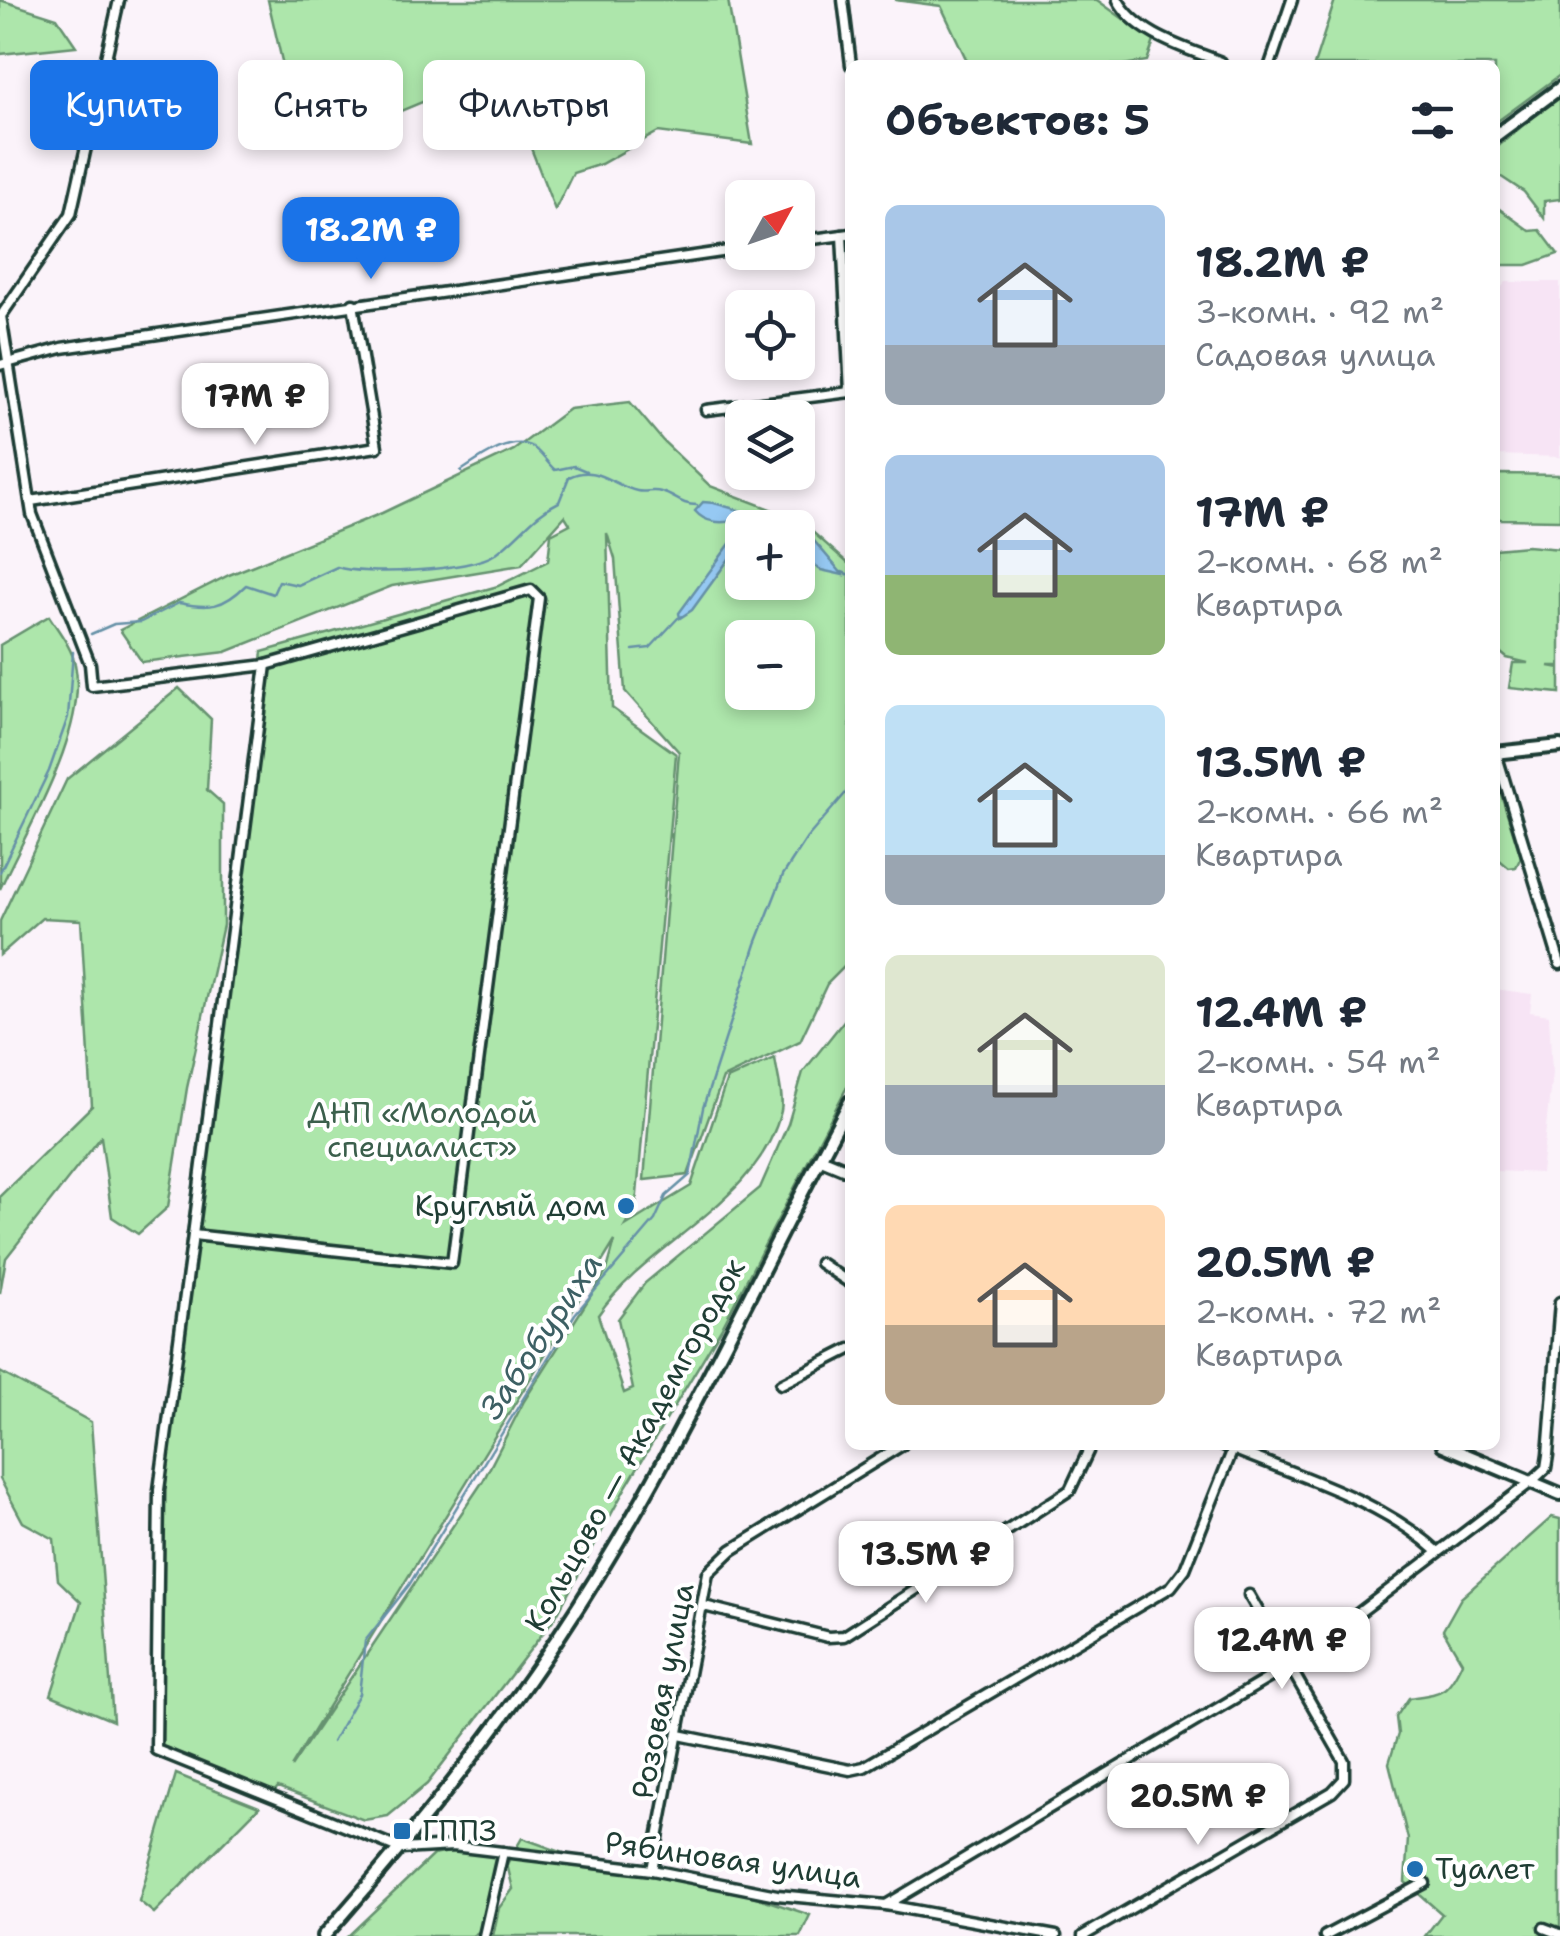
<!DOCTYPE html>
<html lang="ru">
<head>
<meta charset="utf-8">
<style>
  body { margin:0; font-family:"Shantell Sans",sans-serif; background:#f6f6f7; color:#1f2937; height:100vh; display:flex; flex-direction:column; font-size:38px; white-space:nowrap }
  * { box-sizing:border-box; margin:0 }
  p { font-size:32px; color:#747a83 }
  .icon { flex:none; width:55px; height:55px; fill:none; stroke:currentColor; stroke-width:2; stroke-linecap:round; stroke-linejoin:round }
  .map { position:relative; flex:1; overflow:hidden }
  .side { position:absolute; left:845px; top:60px; width:655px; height:1390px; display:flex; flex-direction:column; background:#fff; border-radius:15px; box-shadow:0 5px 15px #0003 }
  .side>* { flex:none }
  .top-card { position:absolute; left:30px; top:60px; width:665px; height:90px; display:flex; gap:20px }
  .needle { width:65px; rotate:50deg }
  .tools { position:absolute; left:725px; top:180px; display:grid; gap:20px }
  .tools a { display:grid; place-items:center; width:90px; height:90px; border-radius:15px; background:#fff; box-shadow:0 5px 15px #0003; font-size:50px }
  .price { position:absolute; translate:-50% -85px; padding:0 22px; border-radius:20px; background:#fff; color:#222; font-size:32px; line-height:65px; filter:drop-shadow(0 2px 5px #0008) }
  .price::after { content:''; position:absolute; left:50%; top:60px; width:30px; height:22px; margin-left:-15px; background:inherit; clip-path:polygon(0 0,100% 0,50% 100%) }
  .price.selected { background:#1a73e8; color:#fff }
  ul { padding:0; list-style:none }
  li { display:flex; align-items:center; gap:30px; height:250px; padding:0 40px }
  li span { display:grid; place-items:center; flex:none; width:280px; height:200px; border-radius:15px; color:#555 }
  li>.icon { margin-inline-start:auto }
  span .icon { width:120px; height:120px; fill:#fffc; stroke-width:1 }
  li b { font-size:42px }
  h2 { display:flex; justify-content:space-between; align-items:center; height:120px; padding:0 40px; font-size:42px }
  .pill { padding:0 35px; border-radius:15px; background:#fff; box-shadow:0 5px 15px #0003; font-size:35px; line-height:90px }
  .pill.selected { background:#1a73e8; color:#fff }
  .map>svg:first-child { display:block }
</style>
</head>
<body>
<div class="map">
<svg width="1560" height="1936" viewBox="0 0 1560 1936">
  <rect width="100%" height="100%" fill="#fbf3fa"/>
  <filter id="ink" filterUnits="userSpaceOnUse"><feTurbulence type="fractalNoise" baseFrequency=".01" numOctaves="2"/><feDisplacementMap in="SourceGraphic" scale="20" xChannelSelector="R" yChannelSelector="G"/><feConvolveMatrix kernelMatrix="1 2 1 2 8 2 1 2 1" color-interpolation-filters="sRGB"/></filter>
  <g filter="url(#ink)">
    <!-- built -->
    <g fill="#f7e4f5">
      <polygon points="1506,282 1560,282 1560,457 1495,455 1495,295"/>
      <polygon points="1495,989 1532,994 1530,1012 1549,1015 1552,1073 1541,1173 1495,1171"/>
    </g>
    <!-- green -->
    <g fill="#ade6ab" stroke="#669270" stroke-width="2.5" fill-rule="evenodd">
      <polygon points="0,0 57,18 76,46 0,54"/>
      <polygon points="268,0 728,0 752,144 658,132 601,164 573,173 555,210 515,107 458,107 434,97 398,112 361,137 298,131"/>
      <polygon points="895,0 1097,0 1154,41 1147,61 1123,65 969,65 941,6"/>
      <polygon points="1335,0 1560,0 1560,75 1495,123 1495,65 1314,65"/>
      <polygon points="1560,94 1560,199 1544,201 1544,218 1524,192 1500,176 1495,149"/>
      <polygon points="1498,208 1530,231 1540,230 1558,254 1527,265 1495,265"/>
      <path d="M630,402l33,39 47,45 89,34 51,45v396l-23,23 -27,57 -77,37 -35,97 -44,5 35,-428 -54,-61 -10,-132 -8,-26 5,175 64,46 -40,452 -11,20 66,-40 36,-107 48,-21c2,16 9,38 6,53 -22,91 -133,131 -183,204l26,78 9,-4 -15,-70 27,-36 115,-95 28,-64 15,-52 47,-59v68l-129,248 -94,156 -71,131 -129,168 -39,32 -24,4 -86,-33 -5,6 -119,-47 -3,-19 4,-245 107,-830 236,-66 50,-25 3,-27 19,-10 -5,-8 -44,49 -129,21 -166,66 -84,10 -22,-32 109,-55 153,-62 132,-63 55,-41zM742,528h56v54h-56zM742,638h56v54h-56zM615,1241l-8,29 -83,131 -41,80 -192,286z"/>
      <polygon points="1499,474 1560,475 1560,520 1500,519 1495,515 1495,479"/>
      <polygon points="1527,546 1560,549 1560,666 1549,666 1560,668 1560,693 1509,688 1513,663 1528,663 1507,658 1495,648 1495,549"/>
      <path d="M49,616c9,14 23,32 26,48 14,65 -48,165 -75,225v-244z"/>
      <polygon points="179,688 211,719 207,790 223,804 223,925 187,1088 168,1207 138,1234 112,1217 101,1137 6,1258 0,1293 0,1196 92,1106 81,920 42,918 0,955 0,921 67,779"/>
      <polygon points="1495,775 1521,857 1516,867 1509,868 1495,856"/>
      <polygon points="0,1372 91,1422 113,1721 51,1695 81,1602 58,1580 54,1539 23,1522 0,1479"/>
      <path d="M1552,1517l8,2v417h-135l17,-22 -37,-32 3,-43 -19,-76 9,-29 -2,-17 13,-19c32,-5 38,-3 53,-36l-19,-32 18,-32z"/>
      <polygon points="176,1774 259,1807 154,1913 139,1901"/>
      <polygon points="522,1838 608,1869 717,1884 810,1915 800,1936 493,1936 499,1908 513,1889 507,1864"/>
      <polygon points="487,1845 498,1855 480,1931 472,1936 348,1936 433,1855"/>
    </g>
    <!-- water -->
    <path fill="#96c9f3" stroke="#6691a7" stroke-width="2.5" d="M703,502l11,1 90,26 39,46 -22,-5 -23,-15v-27h-56v13l-50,69 -12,8 -1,-5 64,-87 -7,-5c-15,2 -30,3 -41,-10z"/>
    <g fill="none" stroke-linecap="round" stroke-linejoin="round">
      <!-- stream -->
      <g stroke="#6691a7" stroke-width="2.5">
        <path d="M461,471c17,-11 48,-35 70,-25 9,5 16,17 24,24l19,-4 12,5"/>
        <polyline points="842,572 850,575"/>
        <path d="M91,634l23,-10 27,-2 38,-19c30,6 44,5 67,-18l27,9 6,-13 19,4 39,-18c25,9 135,4 158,-13 24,-17 38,-40 64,-52l10,-25c28,-13 42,8 68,14 8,2 16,-2 24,1 15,4 19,13 36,13"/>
        <polyline points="633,650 650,648 678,618"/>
        <polyline points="0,872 49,771 68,717 73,652"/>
        <polyline points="332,1742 359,1694 365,1641 409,1585 575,1314 655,1220 666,1196 690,1175 703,1108 756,944 783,875 807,838 850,788"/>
      </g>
      <defs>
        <g id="street">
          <polyline points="119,0 71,214 1,316 32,514 90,664 92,686 266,665 531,590 539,598 452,1263 193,1235 159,1490 156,1750 401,1849 453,1846 652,1870 777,1895 886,1905 1056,1936"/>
          <polyline points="843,0 851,65"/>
          <path d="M1118,0c19,35 68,48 103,62"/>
          <polyline points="1270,65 1292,0"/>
          <polyline points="798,241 850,234"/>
          <polyline points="0,365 62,348 742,249"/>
          <polyline points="706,410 850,392 842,235"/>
          <polyline points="31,501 377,447 353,304"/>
          <polyline points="1496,753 1560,964"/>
          <polyline points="193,1235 266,665"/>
          <polyline points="820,1263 850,1283"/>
          <polyline points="781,1384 850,1349"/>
          <path d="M1223,1445c71,30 156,53 214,106"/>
          <polyline points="704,1606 828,1637 844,1636 1070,1490 1091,1445"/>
          <polyline points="679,1735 850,1770 864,1767 1171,1587 1185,1569 1233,1449"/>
          <polyline points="652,1870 708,1573 732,1550 902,1445"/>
          <polyline points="886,1905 1289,1666 1531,1482 1546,1468 1548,1455 1560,1302"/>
          <polyline points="1544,1928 1560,1934"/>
          <polyline points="484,1936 503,1852"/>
          <polyline points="1083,1936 1332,1792 1344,1779 1344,1761 1249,1595"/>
          <polyline points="1325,1936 1425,1883"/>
        </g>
        <g id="secondary">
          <polyline points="1495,136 1560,88"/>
          <polyline points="1495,753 1560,746"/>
          <polyline points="821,1159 850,1171"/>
          <polyline points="1443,1445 1560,1494"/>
          <path d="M324,1936c84,-95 167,-197 237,-303 112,-168 193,-355 289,-531"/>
        </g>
      </defs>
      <!-- street casing -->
      <use href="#street" stroke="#1f3d34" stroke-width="15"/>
      <!-- secondary casing -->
      <use href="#secondary" stroke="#1f3d34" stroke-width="18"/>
      <!-- street -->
      <use href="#street" stroke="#fff" stroke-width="8"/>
      <!-- secondary -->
      <use href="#secondary" stroke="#fff" stroke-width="10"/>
    </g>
  </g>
  <!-- markers -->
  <g fill="#1f6fb2" stroke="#fff" stroke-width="4">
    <circle cx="626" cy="1206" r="10"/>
    <rect x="392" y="1821" width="20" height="20" rx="5"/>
    <circle cx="1415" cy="1869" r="10"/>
  </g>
  <g text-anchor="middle" stroke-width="8" stroke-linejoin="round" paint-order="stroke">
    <!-- park labels -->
    <g font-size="30" fill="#3b5f4c" stroke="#fff">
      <text x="422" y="1123">ДНП «Молодой<tspan x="422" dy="34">специалист»</tspan></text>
    </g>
    <!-- poi labels -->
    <g font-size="30" fill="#1f3d34" stroke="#fff" text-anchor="start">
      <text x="606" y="1216" text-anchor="end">Круглый дом</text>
      <text x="422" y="1841">ГППЗ</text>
      <text x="1435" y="1879">Туалет</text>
    </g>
    <!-- street labels -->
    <g font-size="30" fill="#1f3d34" stroke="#fff">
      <text transform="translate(635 1445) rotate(-61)" y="10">Кольцово — Академгородок</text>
      <text transform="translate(663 1691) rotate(-79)" y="10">Розовая улица</text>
      <text transform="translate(733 1860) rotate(8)" y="10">Рябиновая улица</text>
    </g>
    <!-- water labels -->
    <g font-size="32" font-style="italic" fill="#3d6064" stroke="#fff">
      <text transform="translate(541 1336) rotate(-56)" y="11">Забобуриха</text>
    </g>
  </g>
</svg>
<div class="tools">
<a><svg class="needle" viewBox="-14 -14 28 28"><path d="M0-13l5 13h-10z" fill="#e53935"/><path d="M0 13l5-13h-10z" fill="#747a83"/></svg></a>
<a><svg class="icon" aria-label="locate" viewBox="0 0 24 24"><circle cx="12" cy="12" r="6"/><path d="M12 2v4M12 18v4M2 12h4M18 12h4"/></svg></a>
<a><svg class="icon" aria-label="layers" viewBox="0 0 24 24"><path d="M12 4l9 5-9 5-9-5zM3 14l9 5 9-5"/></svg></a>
<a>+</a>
<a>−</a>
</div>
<b class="price selected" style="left:371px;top:282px">18.2M ₽</b>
<b class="price" style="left:255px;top:448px">17M ₽</b>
<b class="price" style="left:926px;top:1606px">13.5M ₽</b>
<b class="price" style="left:1282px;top:1692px">12.4M ₽</b>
<b class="price" style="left:1198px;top:1848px">20.5M ₽</b>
<div class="top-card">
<a class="pill selected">Купить</a>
<a class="pill">Снять</a>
<a class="pill">Фильтры</a>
</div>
<section class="side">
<h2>Объектов: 5<svg class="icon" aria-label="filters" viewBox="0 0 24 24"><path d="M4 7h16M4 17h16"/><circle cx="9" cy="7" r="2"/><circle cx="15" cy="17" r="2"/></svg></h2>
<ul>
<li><span style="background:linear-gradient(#a9c7e8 70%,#9aa5b1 0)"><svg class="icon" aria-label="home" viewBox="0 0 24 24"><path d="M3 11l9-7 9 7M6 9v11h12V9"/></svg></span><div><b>18.2M ₽</b><p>3-комн. · 92 m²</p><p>Садовая улица</p></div></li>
<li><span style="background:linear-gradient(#a9c7e8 60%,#8fb573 0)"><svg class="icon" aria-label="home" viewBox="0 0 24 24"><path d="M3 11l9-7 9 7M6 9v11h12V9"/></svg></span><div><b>17M ₽</b><p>2-комн. · 68 m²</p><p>Квартира</p></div></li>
<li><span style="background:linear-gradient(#bfe0f5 75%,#9aa5b1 0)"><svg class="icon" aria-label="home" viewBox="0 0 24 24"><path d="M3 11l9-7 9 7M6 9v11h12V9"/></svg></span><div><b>13.5M ₽</b><p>2-комн. · 66 m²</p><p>Квартира</p></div></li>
<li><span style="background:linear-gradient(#dfe7d0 65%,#9aa5b1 0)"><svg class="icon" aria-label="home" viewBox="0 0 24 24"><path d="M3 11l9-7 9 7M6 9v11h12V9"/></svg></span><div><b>12.4M ₽</b><p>2-комн. · 54 m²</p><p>Квартира</p></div></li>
<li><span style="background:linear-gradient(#ffd9b3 60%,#b9a48a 0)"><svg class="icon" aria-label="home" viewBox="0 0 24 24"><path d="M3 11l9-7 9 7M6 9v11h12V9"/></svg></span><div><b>20.5M ₽</b><p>2-комн. · 72 m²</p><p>Квартира</p></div></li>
</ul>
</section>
</div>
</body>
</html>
